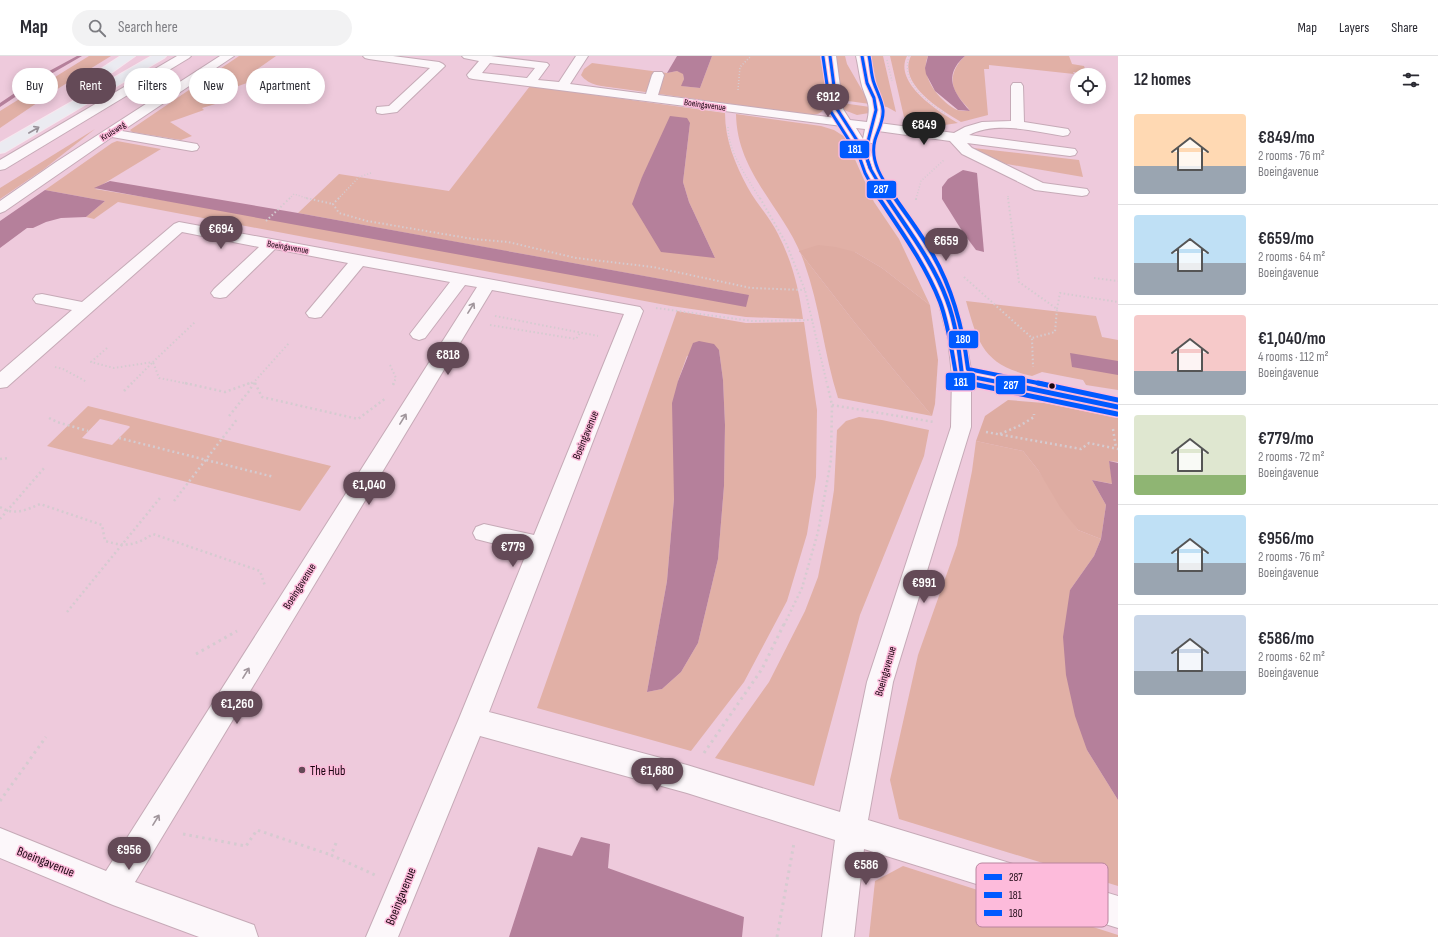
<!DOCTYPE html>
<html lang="en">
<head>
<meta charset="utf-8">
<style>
  body { margin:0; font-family:"Sofia Sans Condensed",sans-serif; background:#f2f2f3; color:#2b2b33; height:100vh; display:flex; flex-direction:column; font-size:15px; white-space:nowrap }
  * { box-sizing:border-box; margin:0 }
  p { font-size:13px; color:#7c7c81 }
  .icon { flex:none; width:22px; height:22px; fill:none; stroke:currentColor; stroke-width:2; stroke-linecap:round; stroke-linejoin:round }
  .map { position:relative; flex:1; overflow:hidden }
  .details { display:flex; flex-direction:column; background:#fff; width:320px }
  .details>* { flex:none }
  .banner { position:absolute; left:12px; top:12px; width:380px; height:36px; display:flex; gap:8px }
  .buttons { position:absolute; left:1070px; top:12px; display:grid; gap:8px }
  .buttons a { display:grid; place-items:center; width:36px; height:36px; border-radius:50%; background:#fff; box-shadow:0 2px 10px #0003; font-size:20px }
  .price { position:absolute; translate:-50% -34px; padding:0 9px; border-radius:14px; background:#644a57; color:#fff; font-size:13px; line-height:26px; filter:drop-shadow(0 1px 2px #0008) }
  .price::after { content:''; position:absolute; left:50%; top:24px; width:12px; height:9px; margin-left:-6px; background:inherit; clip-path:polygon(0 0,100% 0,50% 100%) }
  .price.current { background:#222; color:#fff }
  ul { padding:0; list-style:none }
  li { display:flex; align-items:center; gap:12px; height:100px; padding:0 16px }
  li+li { border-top:1px solid #e1e1e2 }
  li span { display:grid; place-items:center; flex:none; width:112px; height:80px; border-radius:4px; color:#555 }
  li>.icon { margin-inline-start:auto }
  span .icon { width:48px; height:48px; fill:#fffc; stroke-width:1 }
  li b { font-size:17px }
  h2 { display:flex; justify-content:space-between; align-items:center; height:48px; padding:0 16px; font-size:17px }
  .tag { padding:0 14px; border-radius:18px; background:#fff; box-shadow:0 2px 10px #0003; font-size:14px; line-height:36px }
  .tag.current { background:#644a57; color:#fff }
  header { display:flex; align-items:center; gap:24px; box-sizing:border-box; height:56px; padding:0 20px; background:#fff; border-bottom:1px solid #e1e1e2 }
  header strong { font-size:19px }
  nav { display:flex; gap:22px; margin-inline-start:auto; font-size:14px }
  .search { width:280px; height:36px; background:#f2f2f3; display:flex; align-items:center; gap:10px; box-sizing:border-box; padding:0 14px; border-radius:22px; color:#7c7c81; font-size:15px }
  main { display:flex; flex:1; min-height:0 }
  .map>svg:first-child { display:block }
</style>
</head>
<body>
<header>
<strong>Map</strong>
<div class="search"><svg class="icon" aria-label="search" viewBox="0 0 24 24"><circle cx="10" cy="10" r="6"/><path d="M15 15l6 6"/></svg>Search here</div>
<nav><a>Map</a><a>Layers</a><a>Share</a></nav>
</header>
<main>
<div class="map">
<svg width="1118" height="881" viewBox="0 0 1118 881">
  <rect width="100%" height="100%" fill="#eecadc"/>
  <!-- green -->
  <g fill="#e1b0a6" fill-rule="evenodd">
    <polygon points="89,0 111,0 59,32 0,72 0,55"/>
    <polygon points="239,0 276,0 252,17 261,22 230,33 235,36 217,42 222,46 202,52 204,54 170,66 192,80 181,84 132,76 130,74"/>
    <path d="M712,0h108c2,11 9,45 3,54 -3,4 -6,4 -11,5l-196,-27c-13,-2 -27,-2 -35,-13l3,-6 8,-6 75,10 10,-2 6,2 1,6 -2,7 18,2z"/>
    <polygon points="835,0 845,0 847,8 870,48 841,44"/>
    <polygon points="871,0 883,0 896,56 887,51 881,50"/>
    <path d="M890,0h17c-14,27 32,56 51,67l-27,4 -27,-10z"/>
    <path d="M911,0h17c-9,20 11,45 29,54 4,1 9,1 13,1 -3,-5 -9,-10 -12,-15 -10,-14 -5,-29 7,-40h104l3,8 12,2 3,8 -14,-2 1,2 -85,-9v4h-5l4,46 -27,7c-20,-12 -64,-38 -50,-66z"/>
    <path d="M530,30l195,27c0,27 10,51 23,75 9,16 22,30 30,46 14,27 21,55 25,85l-57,-2 -75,-11 -553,-104 -24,17 -8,-2 19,-16 -60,-11 67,-47 5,-2 44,8 -66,40 653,106 -450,-82 41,-39 110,17zM690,67l-7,59 6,20 26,56 -73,-81z"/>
    <polygon points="842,47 870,51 869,57 857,59 844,54"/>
    <path d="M736,58l85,12 13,4 11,7 29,65 25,37 31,66 -48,-37 -27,-16 -56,-1 56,72 77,93 -94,-18c-14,-44 -18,-92 -34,-136 -19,-54 -67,-87 -68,-148z"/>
    <polygon points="95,73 44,113 0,143 0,132"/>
    <polygon points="973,92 1079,104 1083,121 1001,107 971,94"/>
    <path d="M966,245l130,15 6,21 16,3v50l-32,-5 -3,-5 -41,-8 -10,4c-48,-11 -54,-32 -66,-75z"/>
    <path d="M677,255l69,12 58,-1 13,88 -1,67 -9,57 -20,67 -43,81 -53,69 -154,-43zM719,294l4,30 2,45 -1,61 -6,73 -20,84 -17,29 -19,17 -15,3 20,-111 7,-82 4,-118 9,-25z"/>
    <path d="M88,350l243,60 -31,45 -253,-65zM100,363l29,7 1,1 -18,18 -30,-7z"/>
    <polygon points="859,361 882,364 929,374 924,400 860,559 814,730 715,702 769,626 805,555 818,521 829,466 834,434 837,374 846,365"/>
    <polygon points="976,385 1023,395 1038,414 1078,474 1101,483 1094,500 1070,534 1087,694 1118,744 1118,830 899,763 890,724 918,599 957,489 972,415"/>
    <polygon points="903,810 1118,879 1118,881 869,881 875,825"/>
  </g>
  <!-- forest -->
  <g fill="#deaca2">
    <polygon points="818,189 836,191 855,196 882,212 930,249 938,304 935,348 932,360 855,267 799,195"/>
    <polygon points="1008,344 1044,347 1118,362 1118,406 1109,405 1113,428 1092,424 1106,449 1101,483 1078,474 1060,451 1038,414 1023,395 976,385 985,360"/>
  </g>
  <!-- water -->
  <g fill="#b5809b">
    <polygon points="677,0 712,0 700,32 681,30 684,23 683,18 677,15 667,17"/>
    <path d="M928,0h37c-23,20 -11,37 5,55l-12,-1 -23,-19 -9,-17 -1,-6z"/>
    <polygon points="670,60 687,62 690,67 683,126 689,146 715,202 661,196 632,148 642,121"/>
    <polygon points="963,114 977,117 984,196 976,194 964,178 942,143 942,131 948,123"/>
    <polygon points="110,125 298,157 749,239 746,251 94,132"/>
    <polygon points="45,134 105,145 86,161 61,162 46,166 33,172 27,172 0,192 0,165"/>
    <polygon points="699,285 714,288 719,294 723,324 725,369 724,430 718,503 698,587 681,616 662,633 647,636 667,525 674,443 672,347 678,325 693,287"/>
    <polygon points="1070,297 1118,305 1118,319 1072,311"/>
    <polygon points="1109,405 1118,407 1118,744 1087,694 1075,660 1066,619 1063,581 1070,534 1094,500 1101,483 1106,449 1092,424 1112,428"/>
    <polygon points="581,781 610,788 608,812 744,861 742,881 509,881 538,791 572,800"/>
  </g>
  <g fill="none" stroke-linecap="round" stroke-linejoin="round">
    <!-- stream -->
    <polygon fill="#b5809b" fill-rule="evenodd" points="77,0 82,0 44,22 0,51 0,47 40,20"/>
    <defs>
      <g id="minor">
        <polygon points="177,0 191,0 189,2 5,113 0,114 0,104"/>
        <polygon points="220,0 234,0 122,75 197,88 199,91 197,94 192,95 112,81 5,155 0,157 0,145 56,106"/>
        <polygon points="363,0 393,0 439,6 443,8 445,10 397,56 382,58 377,57 376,54 377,51 389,50 430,12 369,3 365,2"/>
        <path d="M462,0h29l56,7 2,2 -11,15 21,2 17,-26h12l-18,28 76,10 6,-19 2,-3h8l2,3 -6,20 178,23 -5,-9 -7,-53h12l7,53 7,11 17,2c5,-21 -2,-22 -6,-40 -2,-9 -3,-18 -5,-26h12c2,9 2,19 6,28 6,17 9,21 5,39l75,10 11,-6 17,-5 29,-1v-35l2,-3h8l2,3 1,36 44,7 2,3 -2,3 -5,1c-29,-5 -66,-15 -94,-1l106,14 2,3 -2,3 -5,1 -103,-13 5,5 71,35 44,6 2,3 -2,3 -5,1 -47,-6 -73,-36 -12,-13 -72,-10 -4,12h-8c10,16 15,35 26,52 12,18 26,36 38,55 24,37 34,77 41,120l147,30v14l-147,-31v44l-78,255 -25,138 250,76v32l-254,-79 -10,88h-32l13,-97 -148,-47 -207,-57 -82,201h-32l92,-216 69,-169 -51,-13 -3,-6 3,-6 8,-3 50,11 90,-221 -132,-24 -357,592 119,43 4,12h-59l-86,-32 -113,-47v-30l106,43 371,-584 -12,-2 -40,53 -6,2 -6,-2 -3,-4 40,-52 -87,-16 -42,51 -6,1 -6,-1 -3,-4 42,-50 -73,-14 -49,48 -6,1 -6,-1 -3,-4 3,-4 45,-42 -77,-15 -175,155 -7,1v-16l72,-62 -36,-7 -3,-4 3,-4 6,-1 40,8 92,-78 5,-2 461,85 3,4 -154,401 198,53 153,47 27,-130 84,-255 1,-52 -4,-36 -10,-39 -6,-16 -17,-33 -38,-57 -13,-24 -6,-17 -16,-27 -369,-47 -4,-1 -2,-3 12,-14 -15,-3zM490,7l45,5 -8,10 -45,-5zM856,72l9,1 -2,10z"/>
      </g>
      <g id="major">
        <polygon points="121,0 135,0 104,22 96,22 94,19 96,16"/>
        <polygon points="152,0 166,0 164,2 5,96 0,97 0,87"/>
      </g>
    </defs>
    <!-- minor casing -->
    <use href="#minor" stroke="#c6aab7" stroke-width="2"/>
    <!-- major casing -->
    <use href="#major" stroke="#f7e7ef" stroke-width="2"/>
    <!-- path-far3 -->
    <g stroke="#d5cbd0" stroke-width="1.5" stroke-dasharray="1 2" stroke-linecap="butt">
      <path d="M909,0c-8,27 17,45 37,58"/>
      <polyline points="887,4 892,25"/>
      <polyline points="215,34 225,31 227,32"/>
      <polyline points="738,34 740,11 750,1"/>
      <polyline points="209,36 217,41"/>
      <path d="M728,71c0,26 20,51 32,72"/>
      <polyline points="1008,140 1008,143"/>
      <polyline points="289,143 294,138 309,143"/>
      <polyline points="338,143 359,121 371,117"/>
      <polyline points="916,143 921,125 944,104"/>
    </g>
    <!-- path-far2 -->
    <g stroke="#d5cbd0" stroke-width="2" stroke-dasharray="1.5 2.5" stroke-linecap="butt">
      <polyline points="306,142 333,148"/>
      <polyline points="339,142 333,148 339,157 367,165 473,183 508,186 576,202 653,211 751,232 805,234"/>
      <polyline points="760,142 786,187 805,234 827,328"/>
      <polyline points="1008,142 1019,226 1057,253 1055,276 1032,282"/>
      <polyline points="916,144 916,142"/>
      <polyline points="266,165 290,142"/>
      <polyline points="964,221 1032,282 1033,311"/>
      <polyline points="1094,222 1118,225"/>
      <polyline points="656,252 752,265 813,264"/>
      <polyline points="1057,253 1060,237 1118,246"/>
      <polyline points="495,260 598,280"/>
      <polyline points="490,269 576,283 580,277"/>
      <polyline points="107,292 91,306 114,312 153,306 195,266"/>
      <polyline points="390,309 396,322 393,328"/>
      <polyline points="55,311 63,313 87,326"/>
      <polyline points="131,328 153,306 159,322 189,328"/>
      <polyline points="247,328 254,326 253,328"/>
      <polyline points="255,328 254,326 289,287"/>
    </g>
    <!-- path-far1 -->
    <g stroke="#d5cbd0" stroke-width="2.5" stroke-dasharray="2 3" stroke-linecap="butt">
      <polyline points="185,327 225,336 250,327"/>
      <polyline points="255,327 262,341 358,363 386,342"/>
      <polyline points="393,329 394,327"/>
      <polyline points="124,335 132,327"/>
      <polyline points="832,349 934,366"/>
      <polyline points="229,360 250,334 253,327"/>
      <polyline points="49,362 57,366 88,375"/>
      <polyline points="1113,373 1116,392"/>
      <polyline points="986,376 1081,393 1089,387 1118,393"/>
      <polyline points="1000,378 1021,369 1034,361 1034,358"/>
      <polyline points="119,382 274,421"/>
      <polyline points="0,403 9,402"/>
      <polyline points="174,445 238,362"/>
      <path d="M0,451c14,9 26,3 40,-3l62,21 3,16c21,6 29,5 48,-7l107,37 5,15"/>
      <polyline points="0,463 45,411"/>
      <polyline points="67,556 160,442"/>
      <polyline points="784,569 802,532 818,476 831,404 832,349 827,327"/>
    </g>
    <!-- path -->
    <g stroke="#d5cbd0" stroke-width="3" stroke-dasharray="2.5 4" stroke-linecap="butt">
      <polyline points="196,598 237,575"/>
      <polyline points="704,697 762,613 784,568"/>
      <polyline points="0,745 46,681"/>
      <polyline points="183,778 246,790 257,774 331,799"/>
      <polyline points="336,787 331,799 375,819"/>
      <polyline points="777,881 794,787"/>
    </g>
    <!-- minor -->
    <use href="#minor" fill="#fcf7fa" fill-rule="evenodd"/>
    <!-- major -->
    <use href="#major" fill="#ebebf1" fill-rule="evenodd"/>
    <defs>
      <g id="bus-1-far2">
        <polyline points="830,0 837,53 865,97 871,114 888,143"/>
        <polyline points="862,0 867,27 874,42 876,54 865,97 870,112"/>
      </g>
      <g id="bus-1-far1">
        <path d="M887,142c21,32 47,66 60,102 9,24 12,50 15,75"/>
        <polyline points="962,319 1008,328"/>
      </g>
      <polyline id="bus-1" points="1003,327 1118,351"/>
      <polyline id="bus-2-far2" points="823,1 831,56 859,100 865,117 879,143"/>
      <path id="bus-2-far1" d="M879,142c22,33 46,66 61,104 9,24 12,52 17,78l16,4"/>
      <polyline id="bus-2" points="968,327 1117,358"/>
      <path id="bus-3-far2" d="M869,0c2,9 2,19 5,27 3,9 8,17 9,27 1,10 -5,20 -8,30 -6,22 9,42 21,59"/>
      <path id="bus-3-far1" d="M895,142c13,19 27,37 38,57 20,35 30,74 35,114l75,15"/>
      <polyline id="bus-3" points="1038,327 1118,344"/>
    </defs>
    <!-- bus-1-far2 casing -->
    <use href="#bus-1-far2" stroke="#fdbbdb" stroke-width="5"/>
    <!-- bus-1-far1 casing -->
    <use href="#bus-1-far1" stroke="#fdbbdb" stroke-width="6"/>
    <!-- bus-1 casing -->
    <use href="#bus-1" stroke="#fdbbdb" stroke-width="8"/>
    <!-- bus-2-far2 casing -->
    <use href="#bus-2-far2" stroke="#fdbbdb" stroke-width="5"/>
    <!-- bus-2-far1 casing -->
    <use href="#bus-2-far1" stroke="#fdbbdb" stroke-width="6"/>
    <!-- bus-2 casing -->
    <use href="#bus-2" stroke="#fdbbdb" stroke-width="8"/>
    <!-- bus-3-far2 casing -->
    <use href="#bus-3-far2" stroke="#fdbbdb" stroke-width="5"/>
    <!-- bus-3-far1 casing -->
    <use href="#bus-3-far1" stroke="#fdbbdb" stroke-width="6"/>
    <!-- bus-3 casing -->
    <use href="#bus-3" stroke="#fdbbdb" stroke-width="8"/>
    <!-- bus-1-far2 -->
    <use href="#bus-1-far2" stroke="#0059ff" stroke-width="3"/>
    <!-- bus-1-far1 -->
    <use href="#bus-1-far1" stroke="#0059ff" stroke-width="4"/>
    <!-- bus-1 -->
    <use href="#bus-1" stroke="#0059ff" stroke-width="5"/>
    <!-- bus-2-far2 -->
    <use href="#bus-2-far2" stroke="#0059ff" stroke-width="3"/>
    <!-- bus-2-far1 -->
    <use href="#bus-2-far1" stroke="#0059ff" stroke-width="4"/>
    <!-- bus-2 -->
    <use href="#bus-2" stroke="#0059ff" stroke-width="5"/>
    <!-- bus-3-far2 -->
    <use href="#bus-3-far2" stroke="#0059ff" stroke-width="3"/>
    <!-- bus-3-far1 -->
    <use href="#bus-3-far1" stroke="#0059ff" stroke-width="4"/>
    <!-- bus-3 -->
    <use href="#bus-3" stroke="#0059ff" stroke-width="5"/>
  </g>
  <!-- one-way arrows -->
  <defs><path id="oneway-shaft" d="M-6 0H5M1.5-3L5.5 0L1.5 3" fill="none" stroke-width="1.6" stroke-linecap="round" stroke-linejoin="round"/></defs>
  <use stroke="#978f97" href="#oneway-shaft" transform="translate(34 74) rotate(-30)"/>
  <g stroke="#a1969c">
    <use href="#oneway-shaft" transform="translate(471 252) rotate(-58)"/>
    <use href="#oneway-shaft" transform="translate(403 363) rotate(-58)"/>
    <use href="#oneway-shaft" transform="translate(246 617) rotate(-58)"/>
    <use href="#oneway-shaft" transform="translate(156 764) rotate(-58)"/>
  </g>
  <!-- markers -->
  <circle fill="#190510" stroke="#fdbbdb" stroke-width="1.5" cx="1052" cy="330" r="3.5"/>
  <circle fill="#644a57" stroke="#fdbbdb" stroke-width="1.5" cx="302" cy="714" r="4"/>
  <g text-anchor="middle" stroke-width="3" stroke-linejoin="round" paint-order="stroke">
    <!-- far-street labels -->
    <g font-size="9" fill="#190510" stroke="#fdbbdb">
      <text transform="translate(705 49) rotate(8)" y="3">Boeingavenue</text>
      <text transform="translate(113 75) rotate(-33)" y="3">Kruisweg</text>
      <text transform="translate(288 191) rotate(10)" y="3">Boeingavenue</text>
    </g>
    <!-- street labels -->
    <g font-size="11" fill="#190510" stroke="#fdbbdb">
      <text transform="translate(585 379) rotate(-68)" y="4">Boeingavenue</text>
      <text transform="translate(299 530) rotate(-58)" y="4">Boeingavenue</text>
      <text transform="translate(885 615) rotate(-74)" y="4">Boeingavenue</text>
    </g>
    <!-- near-poi labels -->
    <g font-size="13" fill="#190510" stroke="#fdbbdb" text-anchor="start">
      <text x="310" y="719">The Hub</text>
    </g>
    <!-- near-street labels -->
    <g font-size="13" fill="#190510" stroke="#fdbbdb">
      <text transform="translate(46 805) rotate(22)" y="5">Boeingavenue</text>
      <text transform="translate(400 840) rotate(-68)" y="5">Boeingavenue</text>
    </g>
  </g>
  <!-- legend -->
  <rect x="976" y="807" width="132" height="64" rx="6" fill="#fdbbdb" stroke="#b9849e" stroke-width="1"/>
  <rect x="984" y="818" width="18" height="6" fill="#0059ff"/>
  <rect x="984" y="836" width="18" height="6" fill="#0059ff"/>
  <rect x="984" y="854" width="18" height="6" fill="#0059ff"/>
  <g font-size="11" fill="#190510">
    <text x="1009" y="825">287</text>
    <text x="1009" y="843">181</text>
    <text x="1009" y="861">180</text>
  </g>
  <g stroke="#fdbbdb" stroke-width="1.5">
    <rect x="839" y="84" width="31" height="19" rx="4" fill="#0059ff"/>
    <rect x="866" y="124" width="31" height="19" rx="4" fill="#0059ff"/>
    <rect x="948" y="274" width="31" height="19" rx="4" fill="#0059ff"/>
    <rect x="945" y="316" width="31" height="19" rx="4" fill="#0059ff"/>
    <rect x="995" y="319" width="31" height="20" rx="4" fill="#0059ff"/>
  </g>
  <g font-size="11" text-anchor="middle" font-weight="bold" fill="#fff">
    <text x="855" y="97">181</text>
    <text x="881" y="137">287</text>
    <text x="963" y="287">180</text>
    <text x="961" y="330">181</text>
    <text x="1011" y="333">287</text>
  </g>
</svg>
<div class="buttons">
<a><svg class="icon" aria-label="locate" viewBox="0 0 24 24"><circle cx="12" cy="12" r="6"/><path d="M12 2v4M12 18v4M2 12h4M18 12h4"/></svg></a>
</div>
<b class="price" style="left:828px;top:62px">€912</b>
<b class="price current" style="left:924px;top:90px">€849</b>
<b class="price" style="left:221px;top:194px">€694</b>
<b class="price" style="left:946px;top:206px">€659</b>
<b class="price" style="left:448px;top:320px">€818</b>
<b class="price" style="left:369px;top:450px">€1,040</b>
<b class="price" style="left:513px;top:512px">€779</b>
<b class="price" style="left:924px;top:548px">€991</b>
<b class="price" style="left:237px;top:669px">€1,260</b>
<b class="price" style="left:657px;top:736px">€1,680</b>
<b class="price" style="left:129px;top:815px">€956</b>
<b class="price" style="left:866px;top:830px">€586</b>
<div class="banner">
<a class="tag">Buy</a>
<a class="tag current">Rent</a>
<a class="tag">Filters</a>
<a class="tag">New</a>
<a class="tag">Apartment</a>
</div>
</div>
<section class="details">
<h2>12 homes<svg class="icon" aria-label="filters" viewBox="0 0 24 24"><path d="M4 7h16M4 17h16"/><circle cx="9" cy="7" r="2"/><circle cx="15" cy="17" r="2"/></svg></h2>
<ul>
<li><span style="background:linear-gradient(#ffd9b3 65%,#9aa5b1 0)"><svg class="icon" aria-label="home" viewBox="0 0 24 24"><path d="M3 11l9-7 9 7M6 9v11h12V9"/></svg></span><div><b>€849/mo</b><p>2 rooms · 76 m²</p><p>Boeingavenue</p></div></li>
<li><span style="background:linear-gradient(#bfe0f5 60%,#9aa5b1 0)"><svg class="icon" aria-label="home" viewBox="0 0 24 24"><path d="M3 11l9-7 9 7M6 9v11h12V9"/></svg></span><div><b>€659/mo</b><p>2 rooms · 64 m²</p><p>Boeingavenue</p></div></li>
<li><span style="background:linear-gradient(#f6c9c9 70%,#9aa5b1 0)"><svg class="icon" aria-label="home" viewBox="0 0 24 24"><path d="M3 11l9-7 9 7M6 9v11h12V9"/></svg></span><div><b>€1,040/mo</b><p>4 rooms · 112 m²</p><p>Boeingavenue</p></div></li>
<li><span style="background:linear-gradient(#dfe7d0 75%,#8fb573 0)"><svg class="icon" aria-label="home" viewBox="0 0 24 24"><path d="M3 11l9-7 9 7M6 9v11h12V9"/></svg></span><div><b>€779/mo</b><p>2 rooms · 72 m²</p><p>Boeingavenue</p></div></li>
<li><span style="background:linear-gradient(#bfe0f5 60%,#9aa5b1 0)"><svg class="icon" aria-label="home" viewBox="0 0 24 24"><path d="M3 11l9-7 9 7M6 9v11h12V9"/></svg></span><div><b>€956/mo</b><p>2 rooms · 76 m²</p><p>Boeingavenue</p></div></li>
<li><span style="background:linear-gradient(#c9d6e8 70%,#9aa5b1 0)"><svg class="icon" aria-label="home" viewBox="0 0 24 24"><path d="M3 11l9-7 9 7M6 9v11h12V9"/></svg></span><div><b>€586/mo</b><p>2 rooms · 62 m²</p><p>Boeingavenue</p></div></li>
</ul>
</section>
</main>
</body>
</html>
